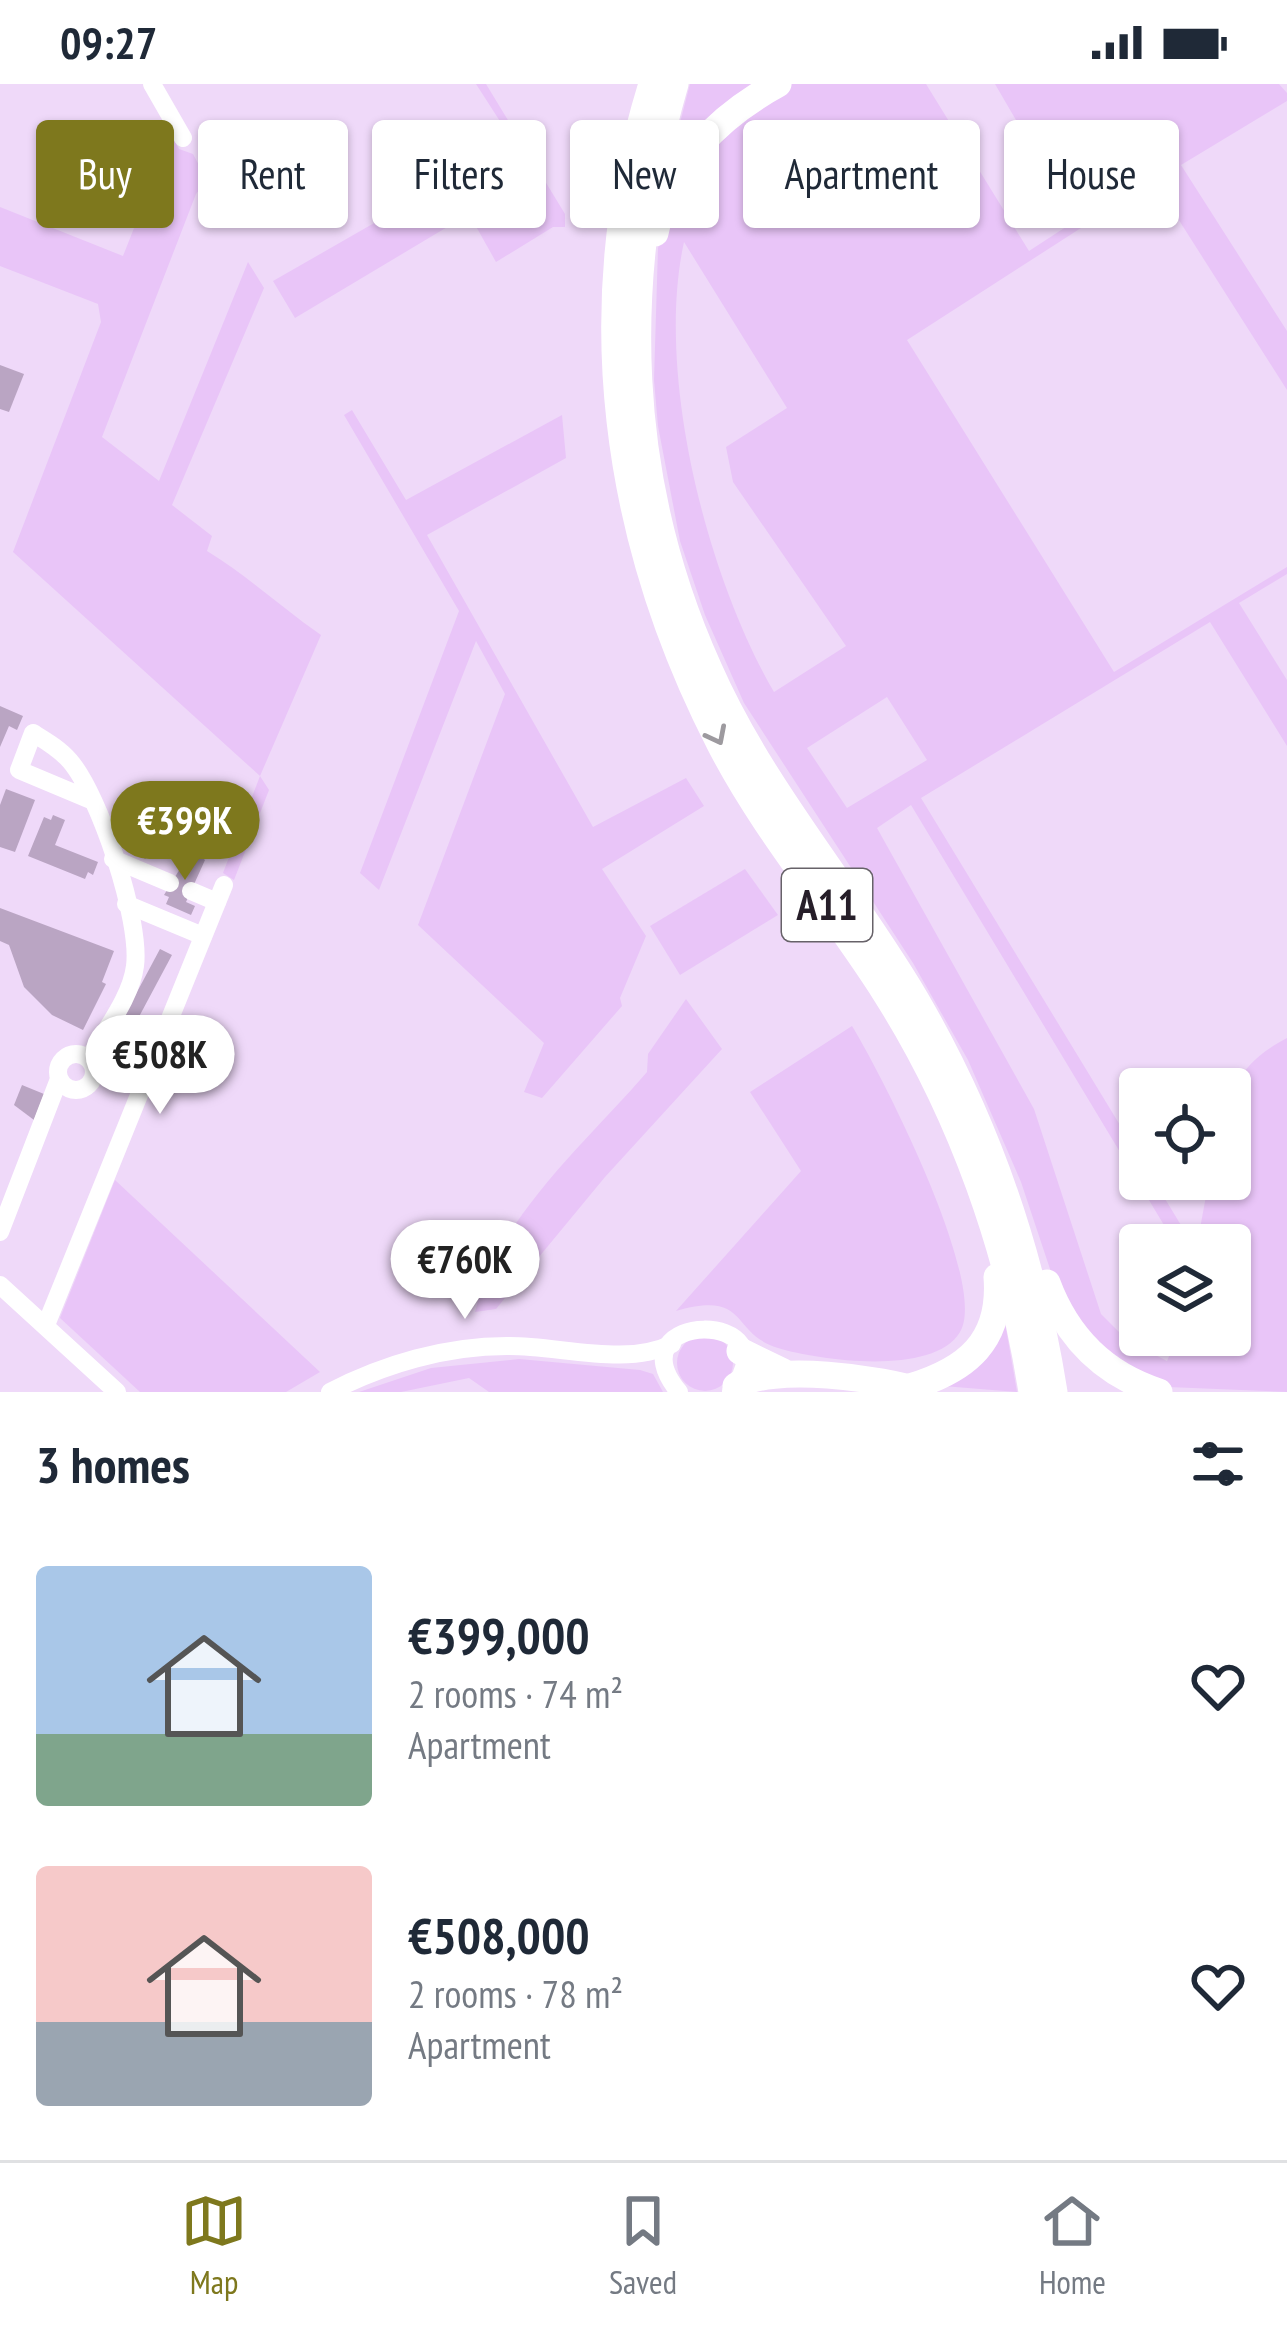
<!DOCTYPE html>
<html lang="en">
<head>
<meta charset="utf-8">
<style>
  body { margin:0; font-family:"PT Sans Narrow",sans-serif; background:#f2f2f3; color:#1f2937; height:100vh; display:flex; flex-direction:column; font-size:45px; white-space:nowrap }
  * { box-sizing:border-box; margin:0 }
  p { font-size:39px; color:#747a83 }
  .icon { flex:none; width:66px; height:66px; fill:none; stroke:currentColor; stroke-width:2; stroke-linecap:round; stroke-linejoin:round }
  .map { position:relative; height:1308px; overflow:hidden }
  .panel { display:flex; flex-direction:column; background:#fff; flex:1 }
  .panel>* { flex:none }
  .guide { position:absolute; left:36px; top:36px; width:1215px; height:108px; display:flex; gap:24px }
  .tools { position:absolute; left:1119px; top:984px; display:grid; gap:24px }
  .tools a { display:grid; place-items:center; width:132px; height:132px; border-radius:12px; background:#fff; box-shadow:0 3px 9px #0004; font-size:60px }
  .price { position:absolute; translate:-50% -102px; padding:0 27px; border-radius:42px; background:#fff; color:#222; font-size:39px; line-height:78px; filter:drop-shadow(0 3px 6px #0008) }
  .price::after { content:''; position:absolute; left:50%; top:72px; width:36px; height:27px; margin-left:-18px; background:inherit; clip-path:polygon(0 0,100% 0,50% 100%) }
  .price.active { background:#7e781d; color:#fff }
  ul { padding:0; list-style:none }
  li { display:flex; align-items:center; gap:36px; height:300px; padding:0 36px }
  li span { display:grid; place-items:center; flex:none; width:336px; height:240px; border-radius:12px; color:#555 }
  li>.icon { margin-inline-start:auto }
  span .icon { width:144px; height:144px; fill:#fffc; stroke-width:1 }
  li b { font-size:51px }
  h2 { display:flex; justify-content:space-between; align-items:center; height:144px; padding:0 36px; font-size:51px }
  .pill { padding:0 42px; border-radius:12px; background:#fff; box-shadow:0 3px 9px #0004; font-size:42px; line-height:108px }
  .pill.active { background:#7e781d; color:#fff }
  .status { display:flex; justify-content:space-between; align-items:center; height:84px; padding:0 60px; background:#fff; direction:ltr }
  .status svg { height:33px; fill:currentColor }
  .dock { display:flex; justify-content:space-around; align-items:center; height:168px; border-top:3px solid #e0e1e3; background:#fff; font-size:33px; color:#747a83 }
  .dock a { display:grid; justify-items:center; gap:6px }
  .dock .active { color:#7e781d }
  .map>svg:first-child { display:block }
</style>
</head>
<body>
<div class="status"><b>09:27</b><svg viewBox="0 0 49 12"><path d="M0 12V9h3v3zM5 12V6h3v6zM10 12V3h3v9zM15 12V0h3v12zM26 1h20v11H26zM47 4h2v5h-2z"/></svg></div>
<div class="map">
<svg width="1287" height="1308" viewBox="0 0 1287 1308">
  <rect width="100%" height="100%" fill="#efd9f9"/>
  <!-- green -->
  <g fill="#e9c5f8" fill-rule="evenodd">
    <polygon points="476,0 486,0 565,130 565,143 553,143 496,178 469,130 295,234 273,197 514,59"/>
    <polygon points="690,0 760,0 666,93"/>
    <path d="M792,0h134l103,167 46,-30 -80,-137h284l8,9v8l-106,64 106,166v59l-133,-209 -247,159 207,332 173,-105v7l-48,29 48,77v66l-77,-124 -289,176 219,360v21h13l40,66h-17l-265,-440 -34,23 157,281 67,205 27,27 39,20 11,-26h52v-90h-33l11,-60 2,-6h20c0,-69 -11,-105 57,-141v354l-119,-5 -73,-39 -42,-70 -32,-96 -53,-122 -55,-97 -169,-260 -39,-88 -25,-74 -22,-115 -4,-46 4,-132 25,-70 85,-81zM684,158l103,166 -61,39 7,35 113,164 -72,46c-67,-115 -119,-318 -90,-450zM887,613l40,63 -80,48 -40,-60z"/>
    <path d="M171,50l8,15 14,5 14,26 -11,14 -94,243 57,44 89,-219 16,26 -92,217 40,31 -5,15c42,26 74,56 114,84l-61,141 9,14 -35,90 -11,-7 37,-97 -247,-224 88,-230 -3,-18 -98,-38v-59l123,49z"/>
    <polygon points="352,326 406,416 562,331 566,374 427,451 593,743 686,694 704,722 602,785 646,852 620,914 622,922 542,1014 524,1008 544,959 418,841 505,610 476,557 379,806 360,789 459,527 344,331"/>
    <polygon points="745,785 778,831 680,891 650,842"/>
    <path d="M686,915l36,50 -117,128 -109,132 -21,3c22,-94 111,-169 172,-240l1,-18z"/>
    <path d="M852,942c29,47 137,258 108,306 -26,44 -139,29 -182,16 -49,-15 -28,-58 -102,-37l125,-140 -51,-79z"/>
    <polygon points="115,1096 320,1288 286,1308 140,1308 60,1234"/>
    <polygon points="1004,1233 1017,1308 943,1302"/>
    <circle cx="705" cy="1279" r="28"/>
    <polygon points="519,1275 640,1286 653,1290 663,1308 489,1308 469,1294 401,1308 359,1308 431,1284"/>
  </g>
  <!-- building -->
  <g fill="#baa5c3">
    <polygon points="0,281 24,290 9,328 0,325"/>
    <polygon points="0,622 23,632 17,646 9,642 0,663"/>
    <polygon points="6,705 35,716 15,768 0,763 0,721"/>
    <polygon points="132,727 162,760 145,775 115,743"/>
    <polygon points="53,731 65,736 55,761 98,778 93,791 88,788 85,795 28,772 44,733 51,736"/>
    <polygon points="192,765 205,776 186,818 195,822 191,831 166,820 169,813 164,811"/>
    <polygon points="0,824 114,867 102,898 106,900 83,946 52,931 24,903 9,861 0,857"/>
    <polygon points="160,865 172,871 118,972 106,966"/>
    <polygon points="22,1001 44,1010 34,1036 14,1021"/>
  </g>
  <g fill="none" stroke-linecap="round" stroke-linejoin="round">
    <!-- minor -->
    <g stroke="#fff" stroke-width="18">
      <polyline points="152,0 183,54"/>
      <polyline points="113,775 170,799"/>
      <polyline points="191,807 217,818"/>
      <polyline points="126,820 203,852"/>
      <circle cx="76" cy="988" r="18"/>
      <path d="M89,975c15,-28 42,-61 46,-93 6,-45 -35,-170 -65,-205 -10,-12 -24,-20 -37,-28l-14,37 74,31"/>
      <polyline points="0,1148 59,995"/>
      <polyline points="0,1201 117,1308"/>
      <polyline points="46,1241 224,801"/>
      <path d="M330,1308c54,-28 116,-46 177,-46 50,-1 119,21 165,-2"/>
      <path d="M679,1308c-68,-82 117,-84 52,-1"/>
    </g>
    <!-- highway -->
    <g stroke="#fff" stroke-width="27">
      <path d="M652,0c-70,224 -38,454 68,660 45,88 113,166 166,250 76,120 124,258 146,398"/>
      <path d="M675,0c-57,196 -51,398 34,585 53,120 141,219 207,331 71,122 116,253 138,392"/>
      <path d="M655,149c14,-68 64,-117 123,-149"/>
      <path d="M1047,1199c20,54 56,91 112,109"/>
      <polyline points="740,1267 783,1288"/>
      <path d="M736,1302c35,-23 147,-8 187,6"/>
      <path d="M910,1303c57,-17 92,-46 87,-110"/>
    </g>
  </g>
  <!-- one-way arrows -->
  <defs><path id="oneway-chevron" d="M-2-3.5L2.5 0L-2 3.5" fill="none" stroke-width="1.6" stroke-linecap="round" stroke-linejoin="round" transform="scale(3)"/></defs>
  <use stroke="#9d9a9f" href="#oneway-chevron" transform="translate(717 652) rotate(63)"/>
  <g text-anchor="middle" stroke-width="9" stroke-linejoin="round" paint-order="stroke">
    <!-- shield labels -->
    <rect fill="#fff" stroke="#676269" stroke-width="3" x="782" y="785" width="90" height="72" rx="9"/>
    <g font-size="42" font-weight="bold" fill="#261e29">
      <text x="827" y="836">A11</text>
    </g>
  </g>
</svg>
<div class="tools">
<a><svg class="icon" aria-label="locate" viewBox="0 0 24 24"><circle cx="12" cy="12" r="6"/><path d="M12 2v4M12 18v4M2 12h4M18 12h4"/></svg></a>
<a><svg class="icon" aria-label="layers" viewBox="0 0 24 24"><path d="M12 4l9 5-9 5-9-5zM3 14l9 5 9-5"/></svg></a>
</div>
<b class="price active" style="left:185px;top:799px">€399K</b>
<b class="price" style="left:160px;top:1033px">€508K</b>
<b class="price" style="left:465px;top:1238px">€760K</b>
<div class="guide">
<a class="pill active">Buy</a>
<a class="pill">Rent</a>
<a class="pill">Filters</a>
<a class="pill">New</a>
<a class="pill">Apartment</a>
<a class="pill">House</a>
</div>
</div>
<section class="panel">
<h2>3 homes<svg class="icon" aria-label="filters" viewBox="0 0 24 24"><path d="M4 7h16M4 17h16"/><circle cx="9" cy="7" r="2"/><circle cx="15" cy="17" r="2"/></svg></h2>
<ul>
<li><span style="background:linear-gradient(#a9c7e8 70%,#7fa58c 0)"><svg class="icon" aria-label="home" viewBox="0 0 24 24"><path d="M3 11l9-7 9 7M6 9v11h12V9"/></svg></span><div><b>€399,000</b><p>2 rooms · 74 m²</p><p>Apartment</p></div><svg class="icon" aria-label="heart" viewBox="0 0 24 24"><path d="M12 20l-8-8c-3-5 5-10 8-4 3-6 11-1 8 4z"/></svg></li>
<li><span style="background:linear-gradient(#f6c9c9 65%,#9aa5b1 0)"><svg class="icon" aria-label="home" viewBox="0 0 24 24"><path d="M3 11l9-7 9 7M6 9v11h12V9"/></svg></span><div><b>€508,000</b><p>2 rooms · 78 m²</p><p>Apartment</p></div><svg class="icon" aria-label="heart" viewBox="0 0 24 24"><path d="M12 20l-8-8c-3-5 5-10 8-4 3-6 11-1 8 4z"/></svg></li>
</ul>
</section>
<nav class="dock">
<a class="active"><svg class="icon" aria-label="map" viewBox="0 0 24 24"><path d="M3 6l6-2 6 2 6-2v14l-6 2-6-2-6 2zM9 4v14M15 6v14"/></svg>Map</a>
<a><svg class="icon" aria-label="saved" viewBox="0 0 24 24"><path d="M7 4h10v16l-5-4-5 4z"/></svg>Saved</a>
<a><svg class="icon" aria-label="home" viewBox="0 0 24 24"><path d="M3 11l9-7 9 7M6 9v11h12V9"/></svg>Home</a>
</nav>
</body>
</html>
